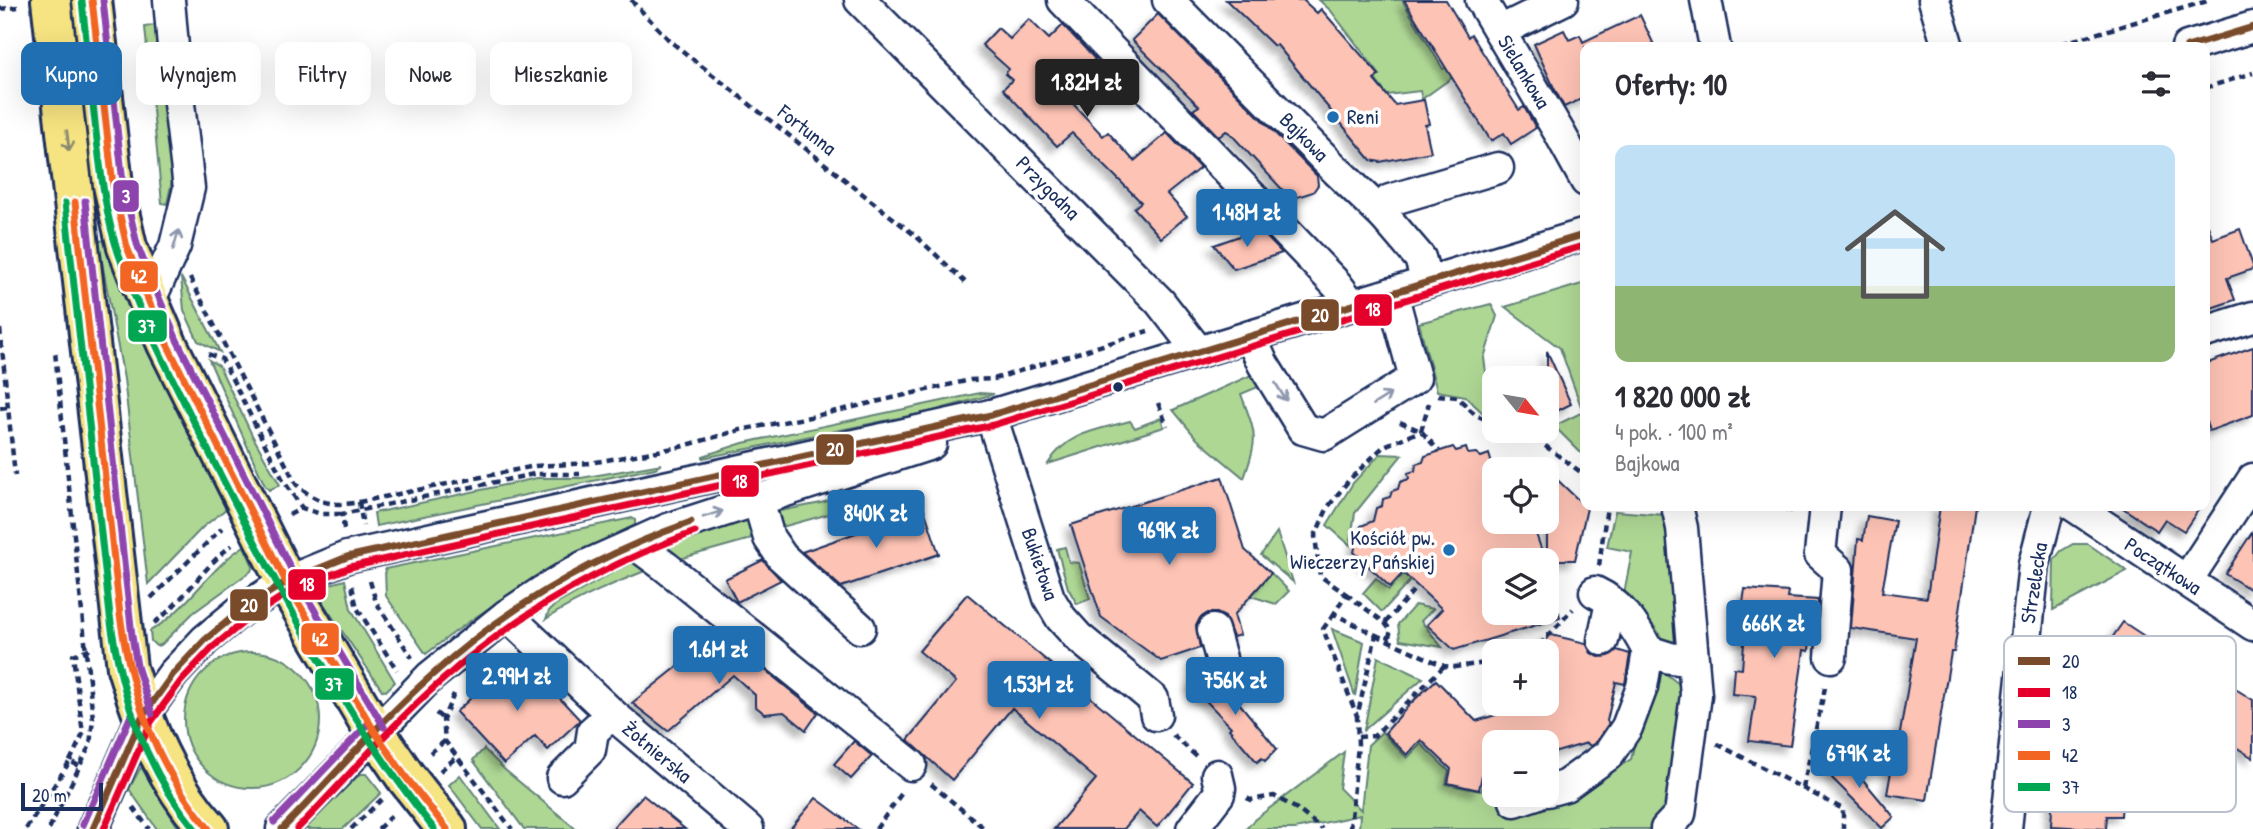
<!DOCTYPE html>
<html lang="pl">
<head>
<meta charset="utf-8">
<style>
  body { margin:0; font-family:"Patrick Hand",sans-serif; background:#f7f7f7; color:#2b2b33; height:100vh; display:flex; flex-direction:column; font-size:26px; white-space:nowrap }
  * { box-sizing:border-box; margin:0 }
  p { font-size:23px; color:#7c7c81 }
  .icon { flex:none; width:38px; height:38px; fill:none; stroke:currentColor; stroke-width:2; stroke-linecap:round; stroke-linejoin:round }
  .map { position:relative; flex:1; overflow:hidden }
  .drawer { position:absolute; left:1580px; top:42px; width:630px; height:469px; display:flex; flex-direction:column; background:#fff; border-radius:14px; box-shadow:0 7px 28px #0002 }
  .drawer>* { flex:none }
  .top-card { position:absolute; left:21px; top:42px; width:665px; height:63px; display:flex; gap:14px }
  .needle { width:46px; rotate:120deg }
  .tools { position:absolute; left:1482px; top:366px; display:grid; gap:14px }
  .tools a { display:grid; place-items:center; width:77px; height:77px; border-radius:14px; background:#fff; box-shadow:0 7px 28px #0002; font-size:35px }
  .scale { position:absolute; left:21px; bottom:18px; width:82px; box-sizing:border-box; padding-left:7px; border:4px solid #1b2f5e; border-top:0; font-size:19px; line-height:24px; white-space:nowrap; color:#1b2f5e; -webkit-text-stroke:5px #fff; paint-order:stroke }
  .price { position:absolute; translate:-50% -60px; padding:0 16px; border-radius:7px; background:#1f6fb2; color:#fff; font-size:23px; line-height:46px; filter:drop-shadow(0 2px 4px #0008) }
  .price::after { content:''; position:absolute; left:50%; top:42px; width:21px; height:16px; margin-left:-10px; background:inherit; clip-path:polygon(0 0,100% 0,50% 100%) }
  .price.selected { background:#222; color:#fff }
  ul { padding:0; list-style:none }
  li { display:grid; align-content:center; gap:14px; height:371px; padding:0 35px }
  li+li { border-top:2px solid #e1e1e2 }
  li span { display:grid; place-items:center; height:217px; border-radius:14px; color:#555 }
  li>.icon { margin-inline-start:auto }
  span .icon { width:126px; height:126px; fill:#fffc; stroke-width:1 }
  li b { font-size:30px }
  h2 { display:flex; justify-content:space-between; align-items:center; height:84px; padding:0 35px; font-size:30px }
  .tag { padding:0 24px; border-radius:14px; background:#fff; box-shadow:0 7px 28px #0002; font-size:24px; line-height:63px }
  .tag.selected { background:#1f6fb2; color:#fff }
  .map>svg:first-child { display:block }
</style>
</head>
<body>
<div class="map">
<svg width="2253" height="829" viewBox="0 0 2253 829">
  <defs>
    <filter id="shadow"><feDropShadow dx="-6" dy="6" stdDeviation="3.5" flood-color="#0004"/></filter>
  </defs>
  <rect width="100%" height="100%" fill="#fff"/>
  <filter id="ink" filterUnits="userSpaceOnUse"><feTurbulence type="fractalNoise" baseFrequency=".0143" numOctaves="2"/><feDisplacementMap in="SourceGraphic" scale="14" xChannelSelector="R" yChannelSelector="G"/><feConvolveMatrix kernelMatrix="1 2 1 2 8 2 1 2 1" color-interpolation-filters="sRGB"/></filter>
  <g filter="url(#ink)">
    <!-- green -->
    <g fill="#aed794" stroke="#648379" stroke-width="2">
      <polygon points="1319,0 1402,0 1443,69 1447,67 1453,77 1422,99 1420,91 1387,95 1375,79 1380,75 1331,11"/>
      <polygon points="160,24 173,176 167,204 162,203 145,27"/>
      <polygon points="107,240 209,475 226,509 203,527 148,584 124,379 98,241"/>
      <polygon points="181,277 220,352 198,341 184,310"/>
      <polygon points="1585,283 1586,283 1585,457 1554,426 1583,412 1560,348 1505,307"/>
      <polygon points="1491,304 1497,316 1484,358 1491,412 1485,415 1465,396 1437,391 1419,323"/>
      <polygon points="209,360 219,366 252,435 280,485 269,490 265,486"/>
      <path d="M1258,372l7,12 -24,10c15,41 18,43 3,84l-47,-39 -24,-29z"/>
      <polygon points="980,393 994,394 933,411 703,458 703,456 743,443"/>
      <path d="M1161,418l3,9 -116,37c19,-32 49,-34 82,-43l5,7z"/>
      <polygon points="1380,454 1402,455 1355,513 1350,545 1327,525 1353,483"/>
      <polygon points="662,464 655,468 376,526 374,513 537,478 581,478"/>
      <polygon points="858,492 863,496 865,504 782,527 777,526 775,515 780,511 821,503"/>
      <path d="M1615,511l50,4 8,17 9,109 -19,3c-3,-18 -26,-34 -40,-45l9,-47 -25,-5z"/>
      <polygon points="753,515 755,535 747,540 669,562 652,549"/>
      <path d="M632,518l3,2v5c-73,35 -146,79 -209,129l-40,-58 -1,-27z"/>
      <polygon points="1277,532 1293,582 1261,555"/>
      <polygon points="2073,544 2088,544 2127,571 2053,610 2054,560 2061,551"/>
      <path d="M244,546l9,20 -2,5 -58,42 -32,32 -5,1 -5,-5 -1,-10c37,-20 58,-62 94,-85z"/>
      <polygon points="1065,547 1069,562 1079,563 1090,599 1077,604 1068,588 1057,549"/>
      <path d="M641,557l14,10c-38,15 -75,30 -109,52l3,-8 6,-6z"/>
      <polygon points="1411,565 1418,572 1382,612 1363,593 1376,578 1389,590"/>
      <polygon points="1271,573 1289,591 1276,604 1251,596"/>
      <polygon points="345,580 351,609 395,682 386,691 382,690 317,594 319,587"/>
      <polygon points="1415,605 1433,609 1421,621 1442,647 1400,640 1398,624"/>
      <polygon points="1332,629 1364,642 1355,696"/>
      <circle cx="252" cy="720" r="68"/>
      <polygon points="1378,657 1423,678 1364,730"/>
      <polygon points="1652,670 1665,673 1689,692 1686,729 1664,817 1653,829 1359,829 1360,815 1295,829 1246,829 1254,820 1344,752 1339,788 1361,810 1368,745 1382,732 1407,758 1421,744 1449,771 1446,784 1481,791 1485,779 1494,775 1494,794 1504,795 1510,817 1565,801 1631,759"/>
      <polygon points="484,749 505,770 576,829 524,829 473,760"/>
      <polygon points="141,767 179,829 157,829 129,789"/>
      <polygon points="360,774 366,774 381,793 343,829 304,829"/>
      <polygon points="460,775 500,829 482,829 449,785"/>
    </g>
    <!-- building -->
    <g fill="#fdc3b5" stroke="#1b2f5e" stroke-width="2" filter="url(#shadow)">
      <polygon points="1226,0 1303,0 1317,13 1321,9 1379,75 1374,80 1395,105 1424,100 1429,124 1425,125 1431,152 1380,162 1371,160 1277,45 1274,46"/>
      <polygon points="1404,0 1446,0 1468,37 1471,34 1519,110 1524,107 1536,128 1511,144 1504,133 1491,141"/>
      <polygon points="1158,14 1317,176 1318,185 1313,192 1291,199 1230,133 1226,131 1219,137 1193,110 1199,106 1132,40"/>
      <polygon points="1640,15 1655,47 1585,47 1586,97 1564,107 1554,88 1534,44 1564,30 1569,40 1580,35 1583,42"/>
      <polygon points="1029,19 1049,39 1063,25 1095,59 1063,93 1103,136 1108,132 1134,161 1167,133 1200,168 1167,194 1187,216 1161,238 1134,208 1141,202 1072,133 1057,146 1003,89 1012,80 1005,74 1009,69 982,45 998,28 1010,39"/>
      <polygon points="2205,226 2208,226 2213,239 2240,229 2253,266 2253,269 2227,278 2235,300 2205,310"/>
      <polygon points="1259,229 1282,253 1234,269 1214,245"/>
      <polygon points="2253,347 2253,415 2209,431 2205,419 2205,364"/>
      <polygon points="1547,351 1571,404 1547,416"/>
      <polygon points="1453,447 1456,451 1466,448 1468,454 1476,453 1481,457 1489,454 1494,471 1494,522 1532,522 1545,560 1494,560 1494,612 1559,612 1560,618 1454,650 1427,625 1442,609 1403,573 1390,587 1354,552 1361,526 1373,521 1376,508 1382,506 1383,499 1390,497 1392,491 1398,489 1400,482 1409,479 1408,473 1415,471 1416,464 1423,462 1425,456"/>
      <polygon points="1547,470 1587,508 1575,560 1547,560"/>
      <polygon points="1222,477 1245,550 1271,573 1234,615 1240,635 1233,637 1225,617 1217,613 1208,613 1200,618 1196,626 1200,648 1161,661 1101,617 1071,525"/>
      <polygon points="1940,506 1975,506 1954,652 1951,652 1927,800 1887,794 1897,738 1899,739 1916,638 1851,628 1858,539 1863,540 1867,516 1895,521 1882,592 1927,598"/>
      <polygon points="2120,506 2201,506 2184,531 2165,519 2157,531"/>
      <polygon points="924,509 939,554 841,587 802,552"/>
      <polygon points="2253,531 2253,591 2225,574"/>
      <polygon points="763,560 781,580 737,602 725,579"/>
      <polygon points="1745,589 1788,592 1787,598 1818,600 1816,623 1811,623 1809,651 1804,650 1790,746 1749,741 1756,696 1732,694 1734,668 1742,669 1746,618 1741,617"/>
      <polygon points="967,594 1193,783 1157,827 1139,811 1124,829 1054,829 1096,779 1012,708 952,780 908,740 956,682 919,651"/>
      <polygon points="2123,622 2158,645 2156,649 2220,691 2226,683 2253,700 2253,758 2195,721 2190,729 2139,696 2116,733 2078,712 2073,722 2045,705 2068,671 2083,680"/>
      <polygon points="720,633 818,713 806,730 784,712 765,714 755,706 755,695 733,675 668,731 632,703"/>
      <polygon points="1547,634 1586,643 1591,653 1599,657 1609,656 1617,650 1630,654 1625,684 1616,682 1607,721 1609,723 1595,743 1590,746 1587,743 1547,755 1547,742 1494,742 1494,772 1482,775 1479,790 1448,783 1451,769 1421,740 1407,755 1385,733 1410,704 1436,680 1476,721 1531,704 1547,704"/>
      <polygon points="528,664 580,720 548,750 535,736 504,764 456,712 503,668 512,678"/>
      <polygon points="1207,669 1235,698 1277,749 1265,761 1262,758 1257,762 1229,729 1231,727 1191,685"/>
      <polygon points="854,741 872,756 851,779 834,764"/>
      <polygon points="1834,745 1894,817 1882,828 1832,778"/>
      <polygon points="2055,760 2082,761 2081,775 2109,776 2108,789 2123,789 2121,816 2107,816 2106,829 2051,826"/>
      <polygon points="643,795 685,829 612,829"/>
      <polygon points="816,798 858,829 790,829"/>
    </g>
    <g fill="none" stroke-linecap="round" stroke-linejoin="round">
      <defs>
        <g id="minor">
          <polyline points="860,0 1160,302 1199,352"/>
          <polyline points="1063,0 1337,285 1352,305"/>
          <polyline points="1168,0 1337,171 1384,216 1420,258 1427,282"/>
          <polyline points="1481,0 1559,132 1586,181"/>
          <polyline points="1706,0 1715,47"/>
          <polyline points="1934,0 1948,47"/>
          <polyline points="1500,31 1563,0"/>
          <polyline points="2187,47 2253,27"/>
          <polyline points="1384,216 1390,200 1498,168"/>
          <polyline points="149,302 175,246 189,188 175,70 169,0"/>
          <polyline points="2205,332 2253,317"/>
          <polyline points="1250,336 1263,364 1303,429 1324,435 1415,378 1392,293"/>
          <polyline points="991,415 1049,598 1061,618 1078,637 1153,699 1156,715"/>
          <polyline points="758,500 769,538 782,557 860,628"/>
          <polyline points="1825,506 1820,554 1838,570 1831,657"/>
          <polyline points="2074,506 2253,625"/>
          <polyline points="635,544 666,567 911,765"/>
          <polyline points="2187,580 2253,479"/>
          <path d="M1595,592c26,12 40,34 53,59"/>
          <polyline points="507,615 612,714 748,829"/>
          <polyline points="1213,630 1221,658"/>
          <polyline points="1603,640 1611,602"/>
          <polyline points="562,778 590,750 593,731 612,714"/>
          <polyline points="1547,791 1565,786 1608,755 1627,727 1642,687 1648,651 1670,658 1693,661"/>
          <polyline points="1515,801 1536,794"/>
          <polyline points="93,829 142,717 173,674 205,640 240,611 286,582 347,557 991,415 1586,234"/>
          <polyline points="282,829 430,677 507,615 543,591 583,567 668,529 931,444"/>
          <polyline points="1192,829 1219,794 1220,788 1217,775"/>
          <polyline points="1666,829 1680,814 1696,695 1682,528 1677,506"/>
          <polyline points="2006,829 2034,564 2049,506"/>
        </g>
        <g id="major">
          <path d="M51,0l76,668c18,59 39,114 82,161"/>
          <polyline points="92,0 113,185 127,247 149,302 167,344 286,582 375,732 405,776 447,829"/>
        </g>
      </defs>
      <!-- minor casing -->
      <use href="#minor" stroke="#1b2f5e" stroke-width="35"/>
      <!-- major casing -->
      <use href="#major" stroke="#1b2f5e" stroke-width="44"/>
      <!-- path -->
      <g stroke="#1b2f5e" stroke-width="4.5" stroke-dasharray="7 5" stroke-linecap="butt">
        <polyline points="631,0 670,41 917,237 965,282"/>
        <polyline points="0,9 18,7"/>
        <polyline points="2050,47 2211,0"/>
        <polyline points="2205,88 2253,73"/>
        <path d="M190,278l106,206c20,19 37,23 63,18l176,-36 55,-3 90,-16 60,-17 75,-14 155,-36 24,-1 154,-48"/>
        <polyline points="0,329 15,476"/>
        <polyline points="208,354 222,359 283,480 302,508"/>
        <polyline points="1438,395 1457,397 1476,415 1494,423"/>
        <polyline points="1158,403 1167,426"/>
        <polyline points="0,408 7,407"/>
        <polyline points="1400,422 1421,431 1439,451"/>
        <polyline points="1513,430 1540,442 1586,476"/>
        <polyline points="1421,431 1429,403"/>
        <polyline points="359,502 363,526"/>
        <polyline points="1774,506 1797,512"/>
        <polyline points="289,515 302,508 321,514 342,514"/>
        <polyline points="344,529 342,514 534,474 580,474"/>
        <polyline points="1599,566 1607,506"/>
        <polyline points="370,581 376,602 412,658"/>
        <polyline points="352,586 357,608 397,670"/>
        <polyline points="1346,594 1385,623 1391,631 1388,639"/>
        <polyline points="151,598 222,528"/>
        <polyline points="1334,614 1323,629 1357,716"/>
        <path d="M154,623c30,-22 49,-56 78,-78"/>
        <polyline points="1385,623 1413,591"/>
        <polyline points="1376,635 1444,666 1455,667 1494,662"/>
        <polyline points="1529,651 1537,648 1573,609"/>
        <polyline points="454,694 443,719 445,741 512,829"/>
        <polyline points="436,713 443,719"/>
        <polyline points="1173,735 1197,757"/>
        <polyline points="1358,737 1374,736 1444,666"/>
        <polyline points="1717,744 1843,809 1843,829"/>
        <polyline points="430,753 445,741"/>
        <polyline points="70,761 83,734 73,655 94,647"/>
        <polyline points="440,771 458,756"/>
        <polyline points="931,784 985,829"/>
        <polyline points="1803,788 1826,683"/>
        <polyline points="1247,798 1250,800 1274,796 1297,809 1322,829"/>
        <polyline points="133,807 149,829"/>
        <polyline points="26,829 70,761 82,768"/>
        <polyline points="49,829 90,745 93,719 55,352"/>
        <polyline points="351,829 383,798"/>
        <polyline points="378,829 394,813"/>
        <polyline points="876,829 904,790"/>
        <polyline points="1350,829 1358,745 1357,717 1376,635 1334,614 1346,594 1320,576 1315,536 1328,507 1349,480 1384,446 1421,431"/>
      </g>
      <!-- minor -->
      <use href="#minor" stroke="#fff" stroke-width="30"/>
      <!-- major -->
      <use href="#major" stroke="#f6e381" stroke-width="38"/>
      <defs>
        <g id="bus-1">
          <polyline points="2187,47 2253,27"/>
          <polyline points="93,829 142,717 173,674 205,640 240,611 286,582 347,557 991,415 1586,234"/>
          <path d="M282,829c50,-50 96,-106 149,-153 76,-69 163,-120 260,-154"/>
        </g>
        <g id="bus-2">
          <polyline points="104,829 151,722 181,681 212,648 246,620 291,591 350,567 993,425 1586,245"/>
          <path d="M297,829c48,-48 91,-101 142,-146 75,-67 160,-117 256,-151"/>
        </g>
        <g id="bus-3">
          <polyline points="103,0 123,183 137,244 146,267 177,340 295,577 384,727"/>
          <polyline points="85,201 132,636 137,666 152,714"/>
          <polyline points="274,822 367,725"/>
          <polyline points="83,825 132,713"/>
        </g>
        <g id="bus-4">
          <polyline points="92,0 113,185 127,247 149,302 167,344 286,582 375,732 405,776 447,829"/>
          <path d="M75,202l45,413c12,83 35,149 89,214"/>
        </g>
        <g id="bus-5">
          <path d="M82,1c5,44 9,88 14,131 5,40 9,82 22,120 24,71 61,139 94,206 65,129 132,257 222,371"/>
          <path d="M65,203l45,413c11,79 34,151 85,213"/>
        </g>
      </defs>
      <!-- bus-1 casing -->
      <use href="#bus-1" stroke="#fff" stroke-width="12"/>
      <!-- bus-2 casing -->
      <use href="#bus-2" stroke="#fff" stroke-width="12"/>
      <!-- bus-3 casing -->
      <use href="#bus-3" stroke="#fff" stroke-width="12"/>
      <!-- bus-4 casing -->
      <use href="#bus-4" stroke="#fff" stroke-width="12"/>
      <!-- bus-5 casing -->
      <use href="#bus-5" stroke="#fff" stroke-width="12"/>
      <!-- bus-1 -->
      <use href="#bus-1" stroke="#7a4b2a" stroke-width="7"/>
      <!-- bus-2 -->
      <use href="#bus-2" stroke="#e4002b" stroke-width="7"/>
      <!-- bus-3 -->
      <use href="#bus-3" stroke="#8e44ad" stroke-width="7"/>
      <!-- bus-4 -->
      <use href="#bus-4" stroke="#f26522" stroke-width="7"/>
      <!-- bus-5 -->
      <use href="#bus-5" stroke="#00a651" stroke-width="7"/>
    </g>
    <!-- one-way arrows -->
    <defs><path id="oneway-shaft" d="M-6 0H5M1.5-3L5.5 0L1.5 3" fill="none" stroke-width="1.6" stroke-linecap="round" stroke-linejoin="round" transform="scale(1.75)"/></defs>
    <use stroke="#888970" href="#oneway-shaft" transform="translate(68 141) rotate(83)"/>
    <g stroke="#8d97ae">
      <use href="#oneway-shaft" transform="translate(176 240) rotate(-74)"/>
      <use href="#oneway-shaft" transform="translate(1281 392) rotate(58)"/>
      <use href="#oneway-shaft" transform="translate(1382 399) rotate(-32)"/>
      <use href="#oneway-shaft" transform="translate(713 514) rotate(-18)"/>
    </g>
  </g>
  <!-- markers -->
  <g fill="#1f6fb2" stroke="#fff" stroke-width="2.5">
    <circle cx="1333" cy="117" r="7"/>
    <circle cx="1449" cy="550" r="7"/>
  </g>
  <circle fill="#1b2f5e" stroke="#fff" stroke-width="2.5" cx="1118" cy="387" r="6"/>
  <g text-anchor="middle" stroke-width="7" stroke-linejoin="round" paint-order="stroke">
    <!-- street labels -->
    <g font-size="21" fill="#1b2f5e" stroke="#fff">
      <text transform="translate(1524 72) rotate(59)" y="7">Sielankowa</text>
      <text transform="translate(807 130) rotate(38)" y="7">Fortunna</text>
      <text transform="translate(1304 137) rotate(45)" y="7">Bajkowa</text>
      <text transform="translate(1048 188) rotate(45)" y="7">Przygodna</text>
      <text transform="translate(1040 564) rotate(71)" y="7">Bukietowa</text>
      <text transform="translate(2163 566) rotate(33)" y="7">Początkowa</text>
      <text transform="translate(2034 583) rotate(-81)" y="7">Strzelecka</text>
      <text transform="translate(657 752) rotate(40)" y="7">Żołnierska</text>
    </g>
    <!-- poi labels -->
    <g font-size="21" fill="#1b2f5e" stroke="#fff" text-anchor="start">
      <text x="1347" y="124">Reni</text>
      <text x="1435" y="545" text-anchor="end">Kościół pw.<tspan x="1435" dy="24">Wieczerzy Pańskiej</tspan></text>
    </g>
  </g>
  <!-- legend -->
  <rect x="2004" y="636" width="232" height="176" rx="10" fill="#fff" stroke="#bbc1cf" stroke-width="2"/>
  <rect x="2018" y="657" width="32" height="8" fill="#7a4b2a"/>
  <rect x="2018" y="688" width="32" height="9" fill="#e4002b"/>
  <rect x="2018" y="720" width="32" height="8" fill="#8e44ad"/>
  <rect x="2018" y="751" width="32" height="9" fill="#f26522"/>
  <rect x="2018" y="783" width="32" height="8" fill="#00a651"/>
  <g font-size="19" fill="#1b2f5e">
    <text x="2062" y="668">20</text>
    <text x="2062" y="699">18</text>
    <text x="2062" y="731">3</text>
    <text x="2062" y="762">42</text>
    <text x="2062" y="794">37</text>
  </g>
  <g stroke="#fff" stroke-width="2.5">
    <rect x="112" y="179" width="28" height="34" rx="7" fill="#8e44ad"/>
    <rect x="119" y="260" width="40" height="33" rx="7" fill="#f26522"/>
    <rect x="1353" y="293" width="40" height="34" rx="7" fill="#e4002b"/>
    <rect x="1300" y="298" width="40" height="34" rx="7" fill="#7a4b2a"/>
    <rect x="127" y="309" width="41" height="34" rx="7" fill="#00a651"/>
    <rect x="815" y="433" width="40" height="33" rx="7" fill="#7a4b2a"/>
    <rect x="720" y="464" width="40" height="34" rx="7" fill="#e4002b"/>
    <rect x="287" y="568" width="40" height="33" rx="7" fill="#e4002b"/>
    <rect x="229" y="588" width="40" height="34" rx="7" fill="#7a4b2a"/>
    <rect x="300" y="622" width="40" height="34" rx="7" fill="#f26522"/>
    <rect x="314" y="667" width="41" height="34" rx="7" fill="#00a651"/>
  </g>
  <g font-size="19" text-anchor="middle" font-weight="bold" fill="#fff">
    <text x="126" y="203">3</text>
    <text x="139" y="283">42</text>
    <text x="1373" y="316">18</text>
    <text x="1320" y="322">20</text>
    <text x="147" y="333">37</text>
    <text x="835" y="456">20</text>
    <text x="740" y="488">18</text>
    <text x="307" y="591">18</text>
    <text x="249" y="612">20</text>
    <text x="320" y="646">42</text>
    <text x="334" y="691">37</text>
  </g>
</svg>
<div class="tools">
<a><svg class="needle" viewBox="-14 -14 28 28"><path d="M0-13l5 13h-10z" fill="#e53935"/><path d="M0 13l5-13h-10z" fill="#7c7c81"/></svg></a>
<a><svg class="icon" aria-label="locate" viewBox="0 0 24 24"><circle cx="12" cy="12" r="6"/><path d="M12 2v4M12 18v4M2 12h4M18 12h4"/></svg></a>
<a><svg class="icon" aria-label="layers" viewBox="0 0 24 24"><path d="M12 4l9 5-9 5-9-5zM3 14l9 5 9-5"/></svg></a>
<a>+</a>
<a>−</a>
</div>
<div class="scale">20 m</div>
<b class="price selected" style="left:1087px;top:119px">1.82M zł</b>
<b class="price" style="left:1247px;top:249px">1.48M zł</b>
<b class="price" style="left:876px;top:550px">840K zł</b>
<b class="price" style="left:1169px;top:567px">969K zł</b>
<b class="price" style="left:1774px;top:660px">666K zł</b>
<b class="price" style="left:719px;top:686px">1.6M zł</b>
<b class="price" style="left:517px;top:713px">2.99M zł</b>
<b class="price" style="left:1235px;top:717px">756K zł</b>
<b class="price" style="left:1039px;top:721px">1.53M zł</b>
<b class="price" style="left:1859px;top:790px">679K zł</b>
<div class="top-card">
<a class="tag selected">Kupno</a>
<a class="tag">Wynajem</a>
<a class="tag">Filtry</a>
<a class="tag">Nowe</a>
<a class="tag">Mieszkanie</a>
</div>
<section class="drawer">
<h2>Oferty: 10<svg class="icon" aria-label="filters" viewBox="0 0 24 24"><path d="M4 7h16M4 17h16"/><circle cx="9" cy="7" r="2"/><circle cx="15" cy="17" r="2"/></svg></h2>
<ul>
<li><span style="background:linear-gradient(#bfe0f5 65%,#8fb573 0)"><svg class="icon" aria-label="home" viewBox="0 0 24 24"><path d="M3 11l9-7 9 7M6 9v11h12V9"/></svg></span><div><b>1 820 000 zł</b><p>4 pok. · 100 m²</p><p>Bajkowa</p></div></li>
</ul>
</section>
</div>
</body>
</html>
